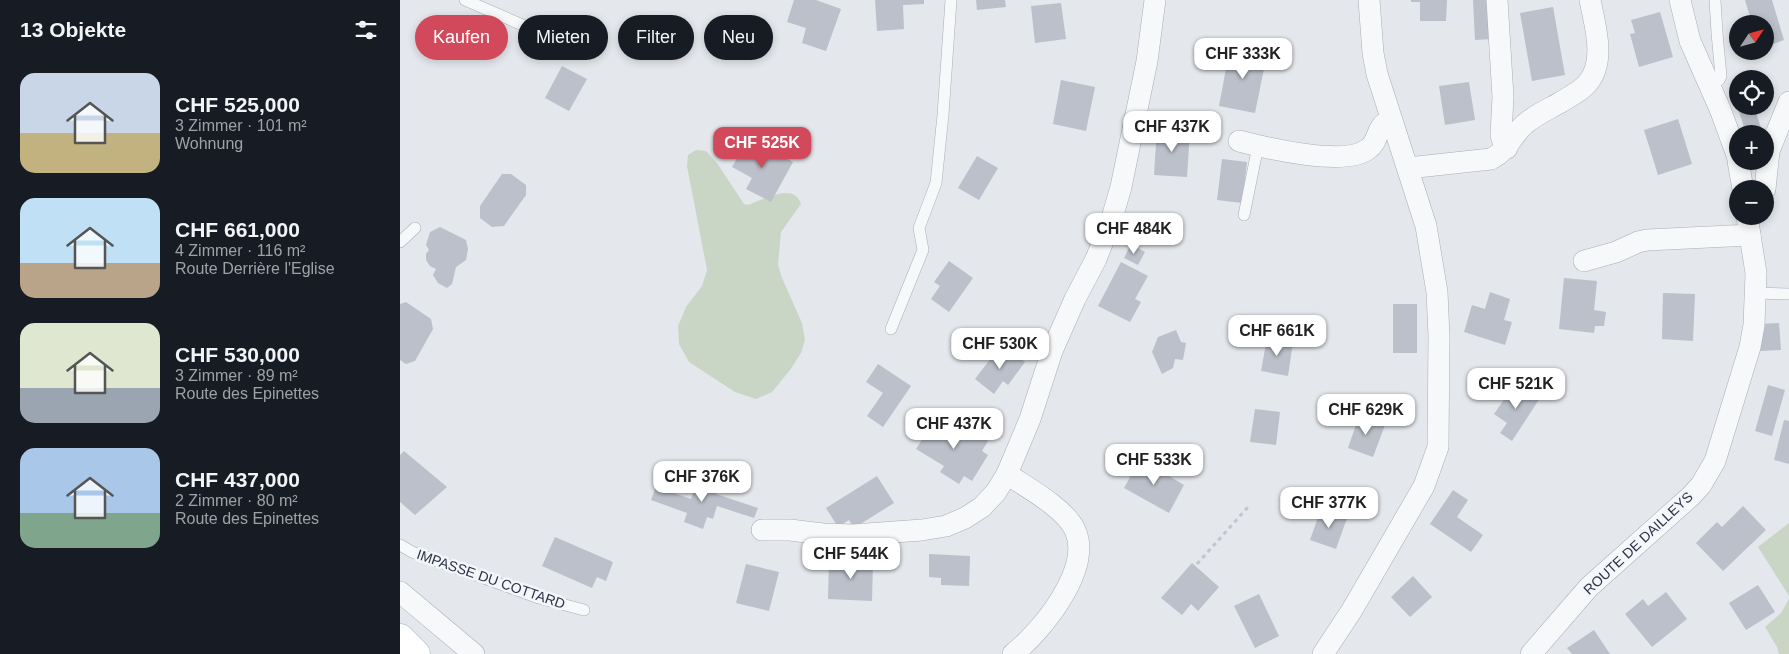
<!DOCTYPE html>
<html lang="de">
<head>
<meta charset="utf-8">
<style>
  body { margin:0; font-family:Arial,sans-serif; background:#20242c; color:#f1f3f6; height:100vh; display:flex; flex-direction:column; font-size:19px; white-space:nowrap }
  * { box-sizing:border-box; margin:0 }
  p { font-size:16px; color:#9ea1a6 }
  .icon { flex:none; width:28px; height:28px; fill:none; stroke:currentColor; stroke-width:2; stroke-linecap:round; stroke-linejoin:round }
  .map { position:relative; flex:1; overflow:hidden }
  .drawer { display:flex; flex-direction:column; background:#171b24; width:400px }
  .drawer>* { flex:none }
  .top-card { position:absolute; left:15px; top:15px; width:475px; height:45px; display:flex; gap:10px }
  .needle { width:32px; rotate:54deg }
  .controls { position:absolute; left:1329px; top:15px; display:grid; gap:10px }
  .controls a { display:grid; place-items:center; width:45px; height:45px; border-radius:50%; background:#171b24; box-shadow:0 2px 8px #0003; font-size:25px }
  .price { position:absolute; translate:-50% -42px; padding:0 11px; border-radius:10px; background:#fff; color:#222; font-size:16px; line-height:32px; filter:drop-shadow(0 1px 2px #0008) }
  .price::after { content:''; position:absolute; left:50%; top:30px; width:15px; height:11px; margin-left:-8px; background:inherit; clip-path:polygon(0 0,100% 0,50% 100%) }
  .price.selected { background:#d1495b; color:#fff }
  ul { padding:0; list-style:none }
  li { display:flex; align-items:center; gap:15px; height:125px; padding:0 20px }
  li span { display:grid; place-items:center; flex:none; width:140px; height:100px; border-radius:15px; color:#555 }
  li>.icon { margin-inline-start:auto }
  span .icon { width:60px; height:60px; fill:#fffc; stroke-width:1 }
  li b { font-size:21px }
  h2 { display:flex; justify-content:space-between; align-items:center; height:60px; padding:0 20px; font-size:21px }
  .chip { padding:0 18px; border-radius:22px; background:#171b24; box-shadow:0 2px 8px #0003; font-size:18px; line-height:45px }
  .chip.selected { background:#d1495b; color:#fff }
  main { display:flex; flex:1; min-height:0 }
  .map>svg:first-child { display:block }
</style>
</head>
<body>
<main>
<section class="drawer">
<h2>13 Objekte<svg class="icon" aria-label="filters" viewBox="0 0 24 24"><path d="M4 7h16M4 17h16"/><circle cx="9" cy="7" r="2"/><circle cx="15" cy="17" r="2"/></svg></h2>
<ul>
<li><span style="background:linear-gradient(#c9d6e8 60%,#c2b280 0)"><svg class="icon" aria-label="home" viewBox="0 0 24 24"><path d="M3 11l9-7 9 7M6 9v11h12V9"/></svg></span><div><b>CHF 525,000</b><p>3 Zimmer · 101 m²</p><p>Wohnung</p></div></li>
<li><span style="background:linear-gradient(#bfe0f5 65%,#b9a48a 0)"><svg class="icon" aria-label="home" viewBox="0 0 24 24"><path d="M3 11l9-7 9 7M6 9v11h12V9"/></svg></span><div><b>CHF 661,000</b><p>4 Zimmer · 116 m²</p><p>Route Derrière l'Eglise</p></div></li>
<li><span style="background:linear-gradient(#dfe7d0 65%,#9aa5b1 0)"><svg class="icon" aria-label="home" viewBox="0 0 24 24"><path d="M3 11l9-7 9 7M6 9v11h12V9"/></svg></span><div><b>CHF 530,000</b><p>3 Zimmer · 89 m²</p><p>Route des Epinettes</p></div></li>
<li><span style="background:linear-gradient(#a9c7e8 65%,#7fa58c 0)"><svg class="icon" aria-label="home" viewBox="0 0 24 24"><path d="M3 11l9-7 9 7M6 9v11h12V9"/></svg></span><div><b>CHF 437,000</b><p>2 Zimmer · 80 m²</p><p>Route des Epinettes</p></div></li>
</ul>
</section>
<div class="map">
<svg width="1389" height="654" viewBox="0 0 1389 654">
  <rect width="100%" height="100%" fill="#e4e7ec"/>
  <!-- green -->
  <g fill="#c9d6c5">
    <path d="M296,150l10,1 11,12 27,41 4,1c15,-5 46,-24 53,-1l-20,28 -3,33 4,13 20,45 3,17 -4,13 -11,17 -18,22 -16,7 -21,-7 -46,-30 -10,-18 -1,-18 8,-19 16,-21 5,-16 -20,-104 1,-11z"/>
    <polygon points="1389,523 1389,596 1358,547"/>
    <polygon points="1389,599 1389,654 1379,654 1377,647 1365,627 1381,613"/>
  </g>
  <!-- building -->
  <g fill="#bbc0ca">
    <polygon points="394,0 416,0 441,9 426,51 402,43 406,28 387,22"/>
    <polygon points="475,0 524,0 524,4 503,5 504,29 477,31"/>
    <polygon points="576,0 605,0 606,7 577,10"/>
    <polygon points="1011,0 1047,0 1046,21 1020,21 1020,2 1011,2"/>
    <polygon points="1073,0 1091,0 1092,39 1075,40"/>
    <polygon points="1345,0 1372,0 1384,40 1365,47 1365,24 1352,24"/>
    <polygon points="661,3 666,39 635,43 631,6"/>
    <polygon points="1153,7 1165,75 1132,81 1120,13"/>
    <polygon points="1260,12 1273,57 1239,67 1230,34 1235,33 1231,20"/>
    <polygon points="830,47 867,54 855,113 819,106"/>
    <polygon points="162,66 187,79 169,111 145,98"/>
    <polygon points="661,80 695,87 686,131 653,124"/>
    <polygon points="1069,82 1075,120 1045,125 1039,86"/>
    <polygon points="1346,106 1354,106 1361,128 1346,133 1338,109"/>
    <polygon points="1278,119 1292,164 1258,175 1244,130"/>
    <polygon points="757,128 790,131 787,177 754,175"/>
    <polygon points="349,138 393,162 371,202 346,189 352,178 332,167"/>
    <polygon points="577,156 598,168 579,200 558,188"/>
    <polygon points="822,159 847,162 842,203 817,200"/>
    <polygon points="102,174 111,174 126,185 126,195 104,226 92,227 80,218 80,206"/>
    <polygon points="40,227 66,240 68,249 66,260 56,267 52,284 47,288 38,283 33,275 36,269 30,266 26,260 26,254 29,250 26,245 30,232"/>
    <polygon points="731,244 745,252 738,265 724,258"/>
    <polygon points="549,261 573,278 549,312 531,299 540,286 534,282"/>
    <polygon points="721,262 748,276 735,299 741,302 730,322 698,306"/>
    <polygon points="1164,278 1197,281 1194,310 1206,312 1204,326 1195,326 1194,333 1159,329"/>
    <polygon points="1090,292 1110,299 1104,320 1112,322 1105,345 1064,332 1072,305 1085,309"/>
    <polygon points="1263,293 1295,294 1293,341 1262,339"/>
    <polygon points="6,302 31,319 33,329 15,361 6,364 0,360 0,304"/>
    <rect x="993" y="304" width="24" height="49"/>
    <polygon points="1379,323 1381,350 1360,351 1358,324"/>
    <polygon points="776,330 781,342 786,343 783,360 775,359 773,368 762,374 752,352 758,337"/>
    <polygon points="867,338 893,342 888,376 861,371"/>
    <polygon points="601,345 625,362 608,385 603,381 594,394 575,379"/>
    <polygon points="478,364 511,386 483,427 467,416 483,393 466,382"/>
    <polygon points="1116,382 1140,398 1112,441 1100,433 1107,423 1094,414"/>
    <polygon points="1368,385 1385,390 1372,436 1355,431"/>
    <polygon points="855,409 880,412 876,445 850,442"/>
    <polygon points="959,416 985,425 973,457 948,448"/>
    <polygon points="536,417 560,431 563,426 588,441 582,451 588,455 572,481 564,476 559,484 540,472 544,466 516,449"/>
    <polygon points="1384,420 1389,421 1389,464 1374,460"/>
    <polygon points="4,451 47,487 15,515 0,502 0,455"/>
    <polygon points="740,459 784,485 769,513 724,488"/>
    <polygon points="477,476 494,503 454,528 449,520 438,527 426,508"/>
    <polygon points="298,479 319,485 316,494 358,508 354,518 317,506 313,519 307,517 303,529 284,522 287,513 251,500 256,487 291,499"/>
    <polygon points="1053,490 1068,500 1057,517 1083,535 1071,552 1030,524"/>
    <polygon points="1343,506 1366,530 1323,571 1296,543 1317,522 1322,527"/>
    <polygon points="921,509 947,518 936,549 910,540"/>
    <polygon points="155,537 213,562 206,581 197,577 192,588 142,566"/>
    <polygon points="529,554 570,556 569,586 541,585 541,578 529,577"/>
    <polygon points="429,560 473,561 472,601 428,599"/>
    <polygon points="792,563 819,587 798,611 791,604 782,615 761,598"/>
    <polygon points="346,564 379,572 369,611 336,603"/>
    <polygon points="1013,576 1032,597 1010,617 991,597"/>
    <polygon points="1358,585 1375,612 1346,630 1329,603"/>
    <polygon points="1266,592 1287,619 1252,647 1225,614 1243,599 1248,606"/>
    <polygon points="859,594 879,636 855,648 834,606"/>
    <polygon points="1194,630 1210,654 1172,654 1167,648"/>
  </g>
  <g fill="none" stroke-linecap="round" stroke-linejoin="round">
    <defs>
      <g id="service">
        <polyline points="65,0 187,53"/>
        <polyline points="1309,85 1319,80 1321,76 1317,33 1315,0"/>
        <polyline points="844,215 858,146"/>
        <polyline points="0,242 15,228"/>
        <polyline points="1355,293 1389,294"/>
        <polyline points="491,329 523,250 519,228 536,183 543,115 551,0"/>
        <polyline points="0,545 12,552 139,598 184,610"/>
      </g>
      <g id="minor">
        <polyline points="1097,0 1103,97 1101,135 1103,142 1107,148"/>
        <polyline points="1280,0 1290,41 1320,109 1338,158"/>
        <path d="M839,141c27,7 107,26 129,8 13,-9 6,-23 23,-29"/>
        <polyline points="1338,161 1343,189"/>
        <path d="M1008,168l83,-9c18,-9 20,-23 34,-35 10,-9 24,-15 36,-22 8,-5 18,-10 25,-17 21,-22 9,-59 4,-85"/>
        <polyline points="1365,189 1369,151 1389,102"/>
        <polyline points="1184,261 1216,252 1238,242 1247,240 1350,235"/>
        <path d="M607,474c19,13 58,34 68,56 18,39 -34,102 -62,124"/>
        <polyline points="362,530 390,530 423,534 453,535 522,530 546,526 565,518 582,507 596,492 607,474 630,419 652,351 675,299 696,259 712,218 721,187 747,61 755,0"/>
        <polyline points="0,592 74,654"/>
        <polyline points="923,654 952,610 1024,486 1038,447 1039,336 1037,292 1026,226 977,74 973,53 969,0"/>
        <polyline points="1131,654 1189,587 1291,496 1301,485 1315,461 1350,347 1354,325 1356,273 1347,216"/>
      </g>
      <polyline id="secondary" points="0,638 16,654"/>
    </defs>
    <!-- service casing -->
    <use href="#service" stroke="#a9aeb7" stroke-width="12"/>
    <!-- minor casing -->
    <use href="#minor" stroke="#a9aeb7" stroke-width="22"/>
    <!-- secondary casing -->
    <use href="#secondary" stroke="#a9aeb7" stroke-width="29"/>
    <!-- path -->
    <polyline stroke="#c2c5cb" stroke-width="3" stroke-dasharray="4 4" stroke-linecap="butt" points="797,564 848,507"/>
    <!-- service -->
    <use href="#service" stroke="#f7f8fa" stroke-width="11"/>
    <!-- minor -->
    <use href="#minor" stroke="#f7f8fa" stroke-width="21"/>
    <!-- secondary -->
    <use href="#secondary" stroke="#fff" stroke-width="28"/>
  </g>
  <g text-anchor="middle" stroke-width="5" stroke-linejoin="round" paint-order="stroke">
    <!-- street labels -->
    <g font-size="14" fill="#2b3445" stroke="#f4f6f9">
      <text transform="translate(1238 543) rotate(-43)" y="5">ROUTE DE DAILLEYS</text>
      <text transform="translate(91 579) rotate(19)" y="5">IMPASSE DU COTTARD</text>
    </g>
  </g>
</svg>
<div class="controls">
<a><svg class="needle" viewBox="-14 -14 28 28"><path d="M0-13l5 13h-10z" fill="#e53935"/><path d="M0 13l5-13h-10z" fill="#9ea1a6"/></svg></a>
<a><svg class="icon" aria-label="locate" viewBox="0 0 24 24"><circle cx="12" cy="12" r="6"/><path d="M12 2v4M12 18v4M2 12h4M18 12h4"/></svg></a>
<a>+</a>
<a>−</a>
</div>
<b class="price" style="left:843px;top:80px">CHF 333K</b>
<b class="price" style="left:772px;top:153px">CHF 437K</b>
<b class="price selected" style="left:362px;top:169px">CHF 525K</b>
<b class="price" style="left:734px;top:255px">CHF 484K</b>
<b class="price" style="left:877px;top:357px">CHF 661K</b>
<b class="price" style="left:600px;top:370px">CHF 530K</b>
<b class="price" style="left:1116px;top:410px">CHF 521K</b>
<b class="price" style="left:966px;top:436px">CHF 629K</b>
<b class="price" style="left:554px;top:450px">CHF 437K</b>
<b class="price" style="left:754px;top:486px">CHF 533K</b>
<b class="price" style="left:302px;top:503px">CHF 376K</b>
<b class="price" style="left:929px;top:529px">CHF 377K</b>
<b class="price" style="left:451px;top:580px">CHF 544K</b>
<div class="top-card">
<a class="chip selected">Kaufen</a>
<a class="chip">Mieten</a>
<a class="chip">Filter</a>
<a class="chip">Neu</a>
</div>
</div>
</main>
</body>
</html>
